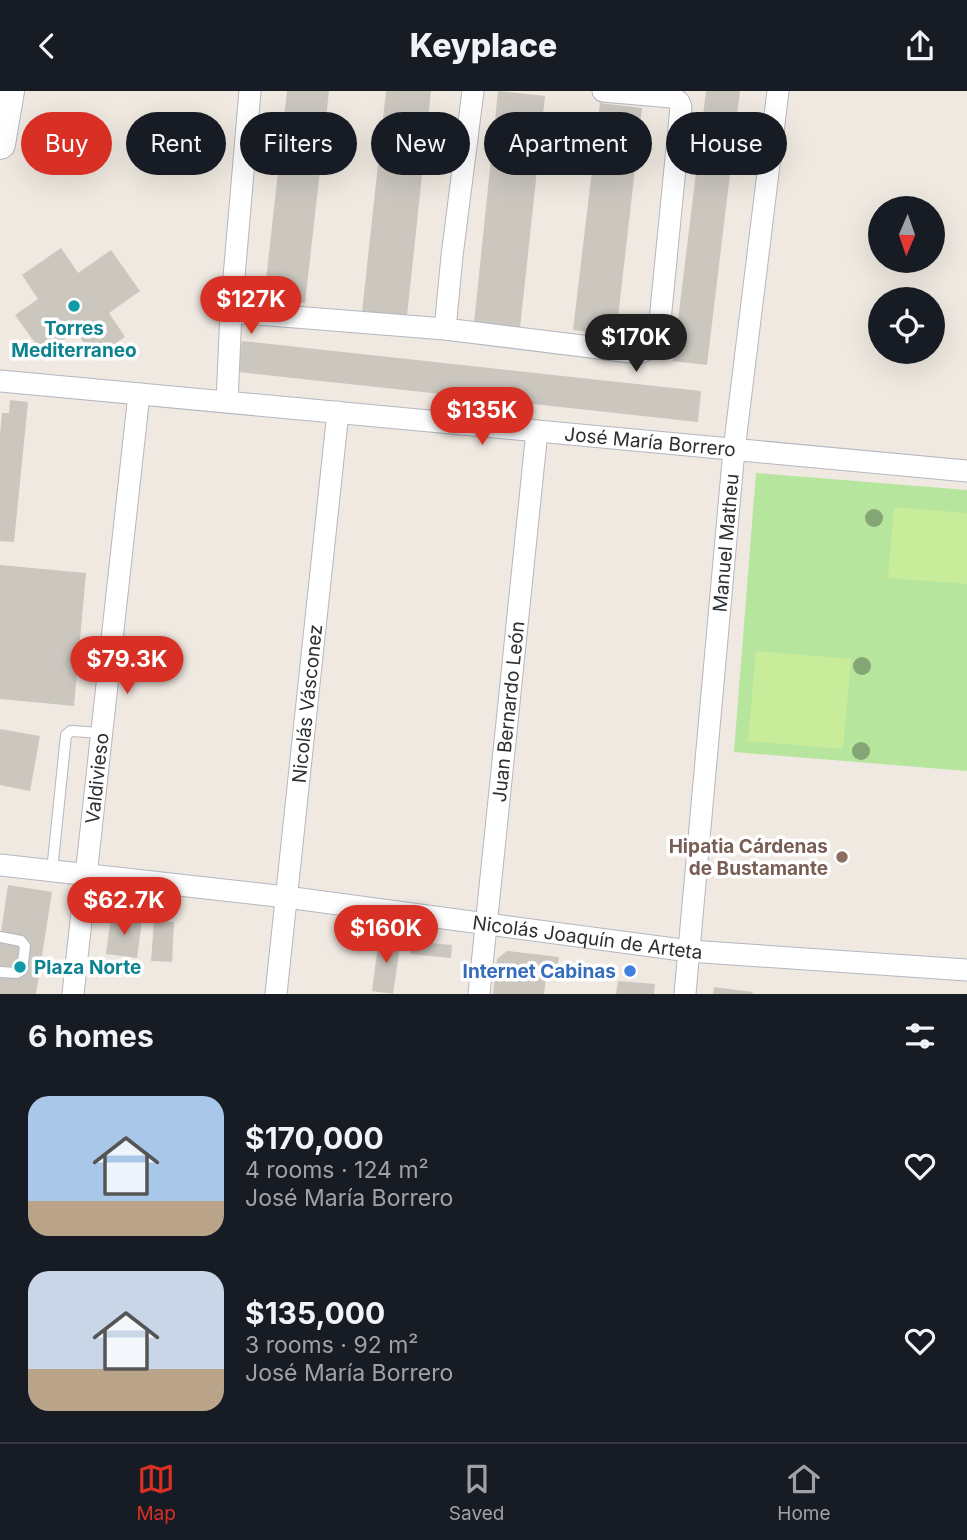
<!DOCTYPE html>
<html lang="en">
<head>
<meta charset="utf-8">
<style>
  body { margin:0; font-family:Inter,sans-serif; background:#20242c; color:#f1f3f6; height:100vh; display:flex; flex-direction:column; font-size:26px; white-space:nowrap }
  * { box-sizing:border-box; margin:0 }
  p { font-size:23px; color:#9ea1a6 }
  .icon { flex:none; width:38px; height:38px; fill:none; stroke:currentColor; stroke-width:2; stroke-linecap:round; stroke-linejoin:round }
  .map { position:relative; height:903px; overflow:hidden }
  .panel { display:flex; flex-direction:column; background:#171b24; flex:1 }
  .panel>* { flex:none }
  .top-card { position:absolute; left:21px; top:21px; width:926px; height:63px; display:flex; gap:14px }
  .needle { width:46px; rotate:182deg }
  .fabs { position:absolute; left:868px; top:105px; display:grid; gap:14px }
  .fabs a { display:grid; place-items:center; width:77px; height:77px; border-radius:50%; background:#171b24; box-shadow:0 7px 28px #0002; font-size:35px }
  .price { position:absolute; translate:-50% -60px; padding:0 16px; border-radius:24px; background:#d93025; color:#fff; font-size:23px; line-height:46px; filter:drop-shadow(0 2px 4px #0008) }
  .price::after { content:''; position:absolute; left:50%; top:42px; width:21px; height:16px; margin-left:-10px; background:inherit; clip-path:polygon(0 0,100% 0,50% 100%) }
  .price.active { background:#222; color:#fff }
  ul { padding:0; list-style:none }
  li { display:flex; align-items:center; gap:21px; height:175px; padding:0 28px }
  li span { display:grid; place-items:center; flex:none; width:196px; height:140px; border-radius:21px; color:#555 }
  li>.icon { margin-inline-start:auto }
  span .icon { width:84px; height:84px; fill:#fffc; stroke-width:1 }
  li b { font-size:30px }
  h2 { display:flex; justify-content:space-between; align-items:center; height:84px; padding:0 28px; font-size:30px }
  .tag { padding:0 24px; border-radius:32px; background:#171b24; box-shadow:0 7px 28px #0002; font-size:24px; line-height:63px }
  .tag.active { background:#d93025; color:#fff }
  header { display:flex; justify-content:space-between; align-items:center; height:91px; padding:0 28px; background:#171b24; font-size:32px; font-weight:800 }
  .tabs { display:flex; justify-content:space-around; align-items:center; height:98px; border-top:2px solid #363941; background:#171b24; font-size:19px; color:#9ea1a6 }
  .tabs a { display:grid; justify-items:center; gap:4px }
  .tabs .active { color:#d93025 }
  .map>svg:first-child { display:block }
</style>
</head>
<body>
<header><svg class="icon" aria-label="back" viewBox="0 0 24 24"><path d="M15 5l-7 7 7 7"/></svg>Keyplace<svg class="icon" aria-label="share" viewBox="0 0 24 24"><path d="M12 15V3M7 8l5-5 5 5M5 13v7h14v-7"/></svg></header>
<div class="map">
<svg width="967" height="903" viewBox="0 0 967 903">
  <rect width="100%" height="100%" fill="#efe9e1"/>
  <!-- green -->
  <polygon fill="#b6e59e" points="756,382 967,399 967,680 734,661"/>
  <!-- pitch -->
  <g fill="#c9ec9a">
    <polygon points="894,416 967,422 967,493 888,487"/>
    <polygon points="756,560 851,568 843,658 748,650"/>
  </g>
  <!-- building -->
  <g fill="#cbc7bf">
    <polygon points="287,0 329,0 305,212 264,207"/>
    <polygon points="386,0 431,0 407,225 362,221"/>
    <polygon points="498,0 545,5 520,237 474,232"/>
    <polygon points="706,0 740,0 707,274 673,270"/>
    <polygon points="600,12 642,17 616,244 573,239"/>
    <polygon points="61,157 78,182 111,159 140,200 109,222 125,246 94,267 76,240 43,263 15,224 38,208 22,184"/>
    <polygon points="242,250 701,300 698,331 238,281"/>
    <polygon points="10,309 28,311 14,451 0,450 0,343 2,322 9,322"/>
    <polygon points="0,474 86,482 74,615 0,608"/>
    <polygon points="0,638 40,645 30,700 0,694"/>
    <polygon points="8,794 52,801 36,903 0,903 0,848"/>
    <polygon points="111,825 142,829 137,867 106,863"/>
    <polygon points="154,830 174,831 172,871 151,870"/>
    <polygon points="379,846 401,849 393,903 372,900"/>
    <polygon points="411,850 452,854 451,867 410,863"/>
    <polygon points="507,860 559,866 556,888 546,887 544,903 493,903 497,868"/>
    <polygon points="618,890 655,893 654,903 616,903"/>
    <polygon points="714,896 753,901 752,903 713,903"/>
  </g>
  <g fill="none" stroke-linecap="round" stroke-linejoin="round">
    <defs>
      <g id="lane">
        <polyline points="52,780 66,644 71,640 102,642"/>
        <polyline points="0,846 21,850 25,855 22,879 17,882 0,881"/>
      </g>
      <g id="street">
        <polyline points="231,221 445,238 639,262 650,257 658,250 681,16 679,11 672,6 603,0"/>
        <polyline points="445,238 452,165 473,0"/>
        <path id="s1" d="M0,290l967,90"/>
        <polyline points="227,311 231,221 250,0"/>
        <path id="s2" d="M0,774l286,32 403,54 278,19"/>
        <path id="s3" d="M73,903l66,-600"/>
        <path id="s4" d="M276,903l62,-582"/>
        <path id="s5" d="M479,903l58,-563"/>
        <path id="s6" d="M685,903l49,-544 44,-359"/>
      </g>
      <polyline id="secondary" points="0,53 9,0"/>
    </defs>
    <!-- lane casing -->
    <use href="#lane" stroke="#b4b7c1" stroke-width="12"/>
    <!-- street casing -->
    <use href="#street" stroke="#b4b7c1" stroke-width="23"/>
    <!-- secondary casing -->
    <use href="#secondary" stroke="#b4b7c1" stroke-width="32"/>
    <!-- lane -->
    <use href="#lane" stroke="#fff" stroke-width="10"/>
    <!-- street -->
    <use href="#street" stroke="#fff" stroke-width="21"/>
    <!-- secondary -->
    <use href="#secondary" stroke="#fff" stroke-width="30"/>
  </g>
  <!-- trees -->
  <g fill="#84a574">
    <circle cx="874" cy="427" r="9"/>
    <circle cx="862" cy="575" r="9"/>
    <circle cx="861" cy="660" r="9"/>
  </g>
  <!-- markers -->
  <g fill="#0f9aa8" stroke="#fff" stroke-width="2.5">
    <circle cx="74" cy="215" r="7"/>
    <circle cx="20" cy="876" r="7"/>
  </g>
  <circle fill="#8d6e63" stroke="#fff" stroke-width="2.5" cx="842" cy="766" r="7"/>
  <circle fill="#3f7fe0" stroke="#fff" stroke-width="2.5" cx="630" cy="880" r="7"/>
  <g text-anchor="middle" stroke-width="7" stroke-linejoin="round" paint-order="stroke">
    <!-- culture labels -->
    <g font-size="19" font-weight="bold" fill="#0d838f" stroke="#fff">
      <text x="74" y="244">Torres<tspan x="74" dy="22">Mediterraneo</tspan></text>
      <text x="34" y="883" text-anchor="start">Plaza Norte</text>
    </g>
    <!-- street labels -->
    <g font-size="19" fill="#2e2e2e" stroke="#fff">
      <text dy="7" stroke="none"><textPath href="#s1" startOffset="653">José María Borrero</textPath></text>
      <text dy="7" stroke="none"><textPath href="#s6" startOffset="453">Manuel Matheu</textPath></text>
      <text dy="7" stroke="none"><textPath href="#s4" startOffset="292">Nicolás Vásconez</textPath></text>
      <text dy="7" stroke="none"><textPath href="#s5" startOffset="284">Juan Bernardo León</textPath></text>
      <text dy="7" stroke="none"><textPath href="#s3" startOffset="217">Valdivieso</textPath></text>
      <text dy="7" stroke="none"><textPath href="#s2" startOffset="592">Nicolás Joaquín de Arteta</textPath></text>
    </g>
    <!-- education labels -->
    <g font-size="19" font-weight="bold" fill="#785e54" stroke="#fff" text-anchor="end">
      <text x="828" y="762">Hipatia Cárdenas<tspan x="828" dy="22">de Bustamante</tspan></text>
    </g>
    <!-- shop labels -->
    <g font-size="19" font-weight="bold" fill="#366cbe" stroke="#fff" text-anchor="end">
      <text x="616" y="887">Internet Cabinas</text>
    </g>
  </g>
</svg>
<div class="fabs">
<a><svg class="needle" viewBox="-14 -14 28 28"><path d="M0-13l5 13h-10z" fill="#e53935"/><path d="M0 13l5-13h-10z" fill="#9ea1a6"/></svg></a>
<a><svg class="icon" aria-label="locate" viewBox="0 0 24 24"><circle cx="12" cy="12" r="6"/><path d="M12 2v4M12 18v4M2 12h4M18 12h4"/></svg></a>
</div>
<b class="price" style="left:251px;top:245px">$127K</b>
<b class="price active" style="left:636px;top:283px">$170K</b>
<b class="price" style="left:482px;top:356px">$135K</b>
<b class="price" style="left:127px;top:605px">$79.3K</b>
<b class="price" style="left:124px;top:846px">$62.7K</b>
<b class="price" style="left:386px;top:874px">$160K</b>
<div class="top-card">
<a class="tag active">Buy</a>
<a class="tag">Rent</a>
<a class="tag">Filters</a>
<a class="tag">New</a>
<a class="tag">Apartment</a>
<a class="tag">House</a>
</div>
</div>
<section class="panel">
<h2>6 homes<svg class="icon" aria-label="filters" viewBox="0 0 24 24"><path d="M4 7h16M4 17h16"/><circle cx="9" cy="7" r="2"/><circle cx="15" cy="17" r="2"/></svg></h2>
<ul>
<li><span style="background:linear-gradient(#a9c7e8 75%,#b9a48a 0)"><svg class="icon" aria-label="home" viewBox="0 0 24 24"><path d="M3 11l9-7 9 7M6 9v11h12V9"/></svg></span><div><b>$170,000</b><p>4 rooms · 124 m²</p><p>José María Borrero</p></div><svg class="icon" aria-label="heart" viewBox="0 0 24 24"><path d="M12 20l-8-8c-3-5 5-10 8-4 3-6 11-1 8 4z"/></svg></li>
<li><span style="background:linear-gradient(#c9d6e8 70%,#b9a48a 0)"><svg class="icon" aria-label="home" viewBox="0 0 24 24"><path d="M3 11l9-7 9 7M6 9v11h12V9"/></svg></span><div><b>$135,000</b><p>3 rooms · 92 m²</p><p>José María Borrero</p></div><svg class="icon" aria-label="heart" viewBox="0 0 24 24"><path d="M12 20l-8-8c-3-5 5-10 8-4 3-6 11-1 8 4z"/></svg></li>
</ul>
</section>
<nav class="tabs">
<a class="active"><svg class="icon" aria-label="map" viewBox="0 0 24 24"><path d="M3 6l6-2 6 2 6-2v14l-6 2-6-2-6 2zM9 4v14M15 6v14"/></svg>Map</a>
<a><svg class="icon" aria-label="saved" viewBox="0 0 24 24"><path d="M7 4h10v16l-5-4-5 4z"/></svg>Saved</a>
<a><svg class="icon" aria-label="home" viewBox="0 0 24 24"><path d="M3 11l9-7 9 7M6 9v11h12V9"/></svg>Home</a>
</nav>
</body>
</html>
